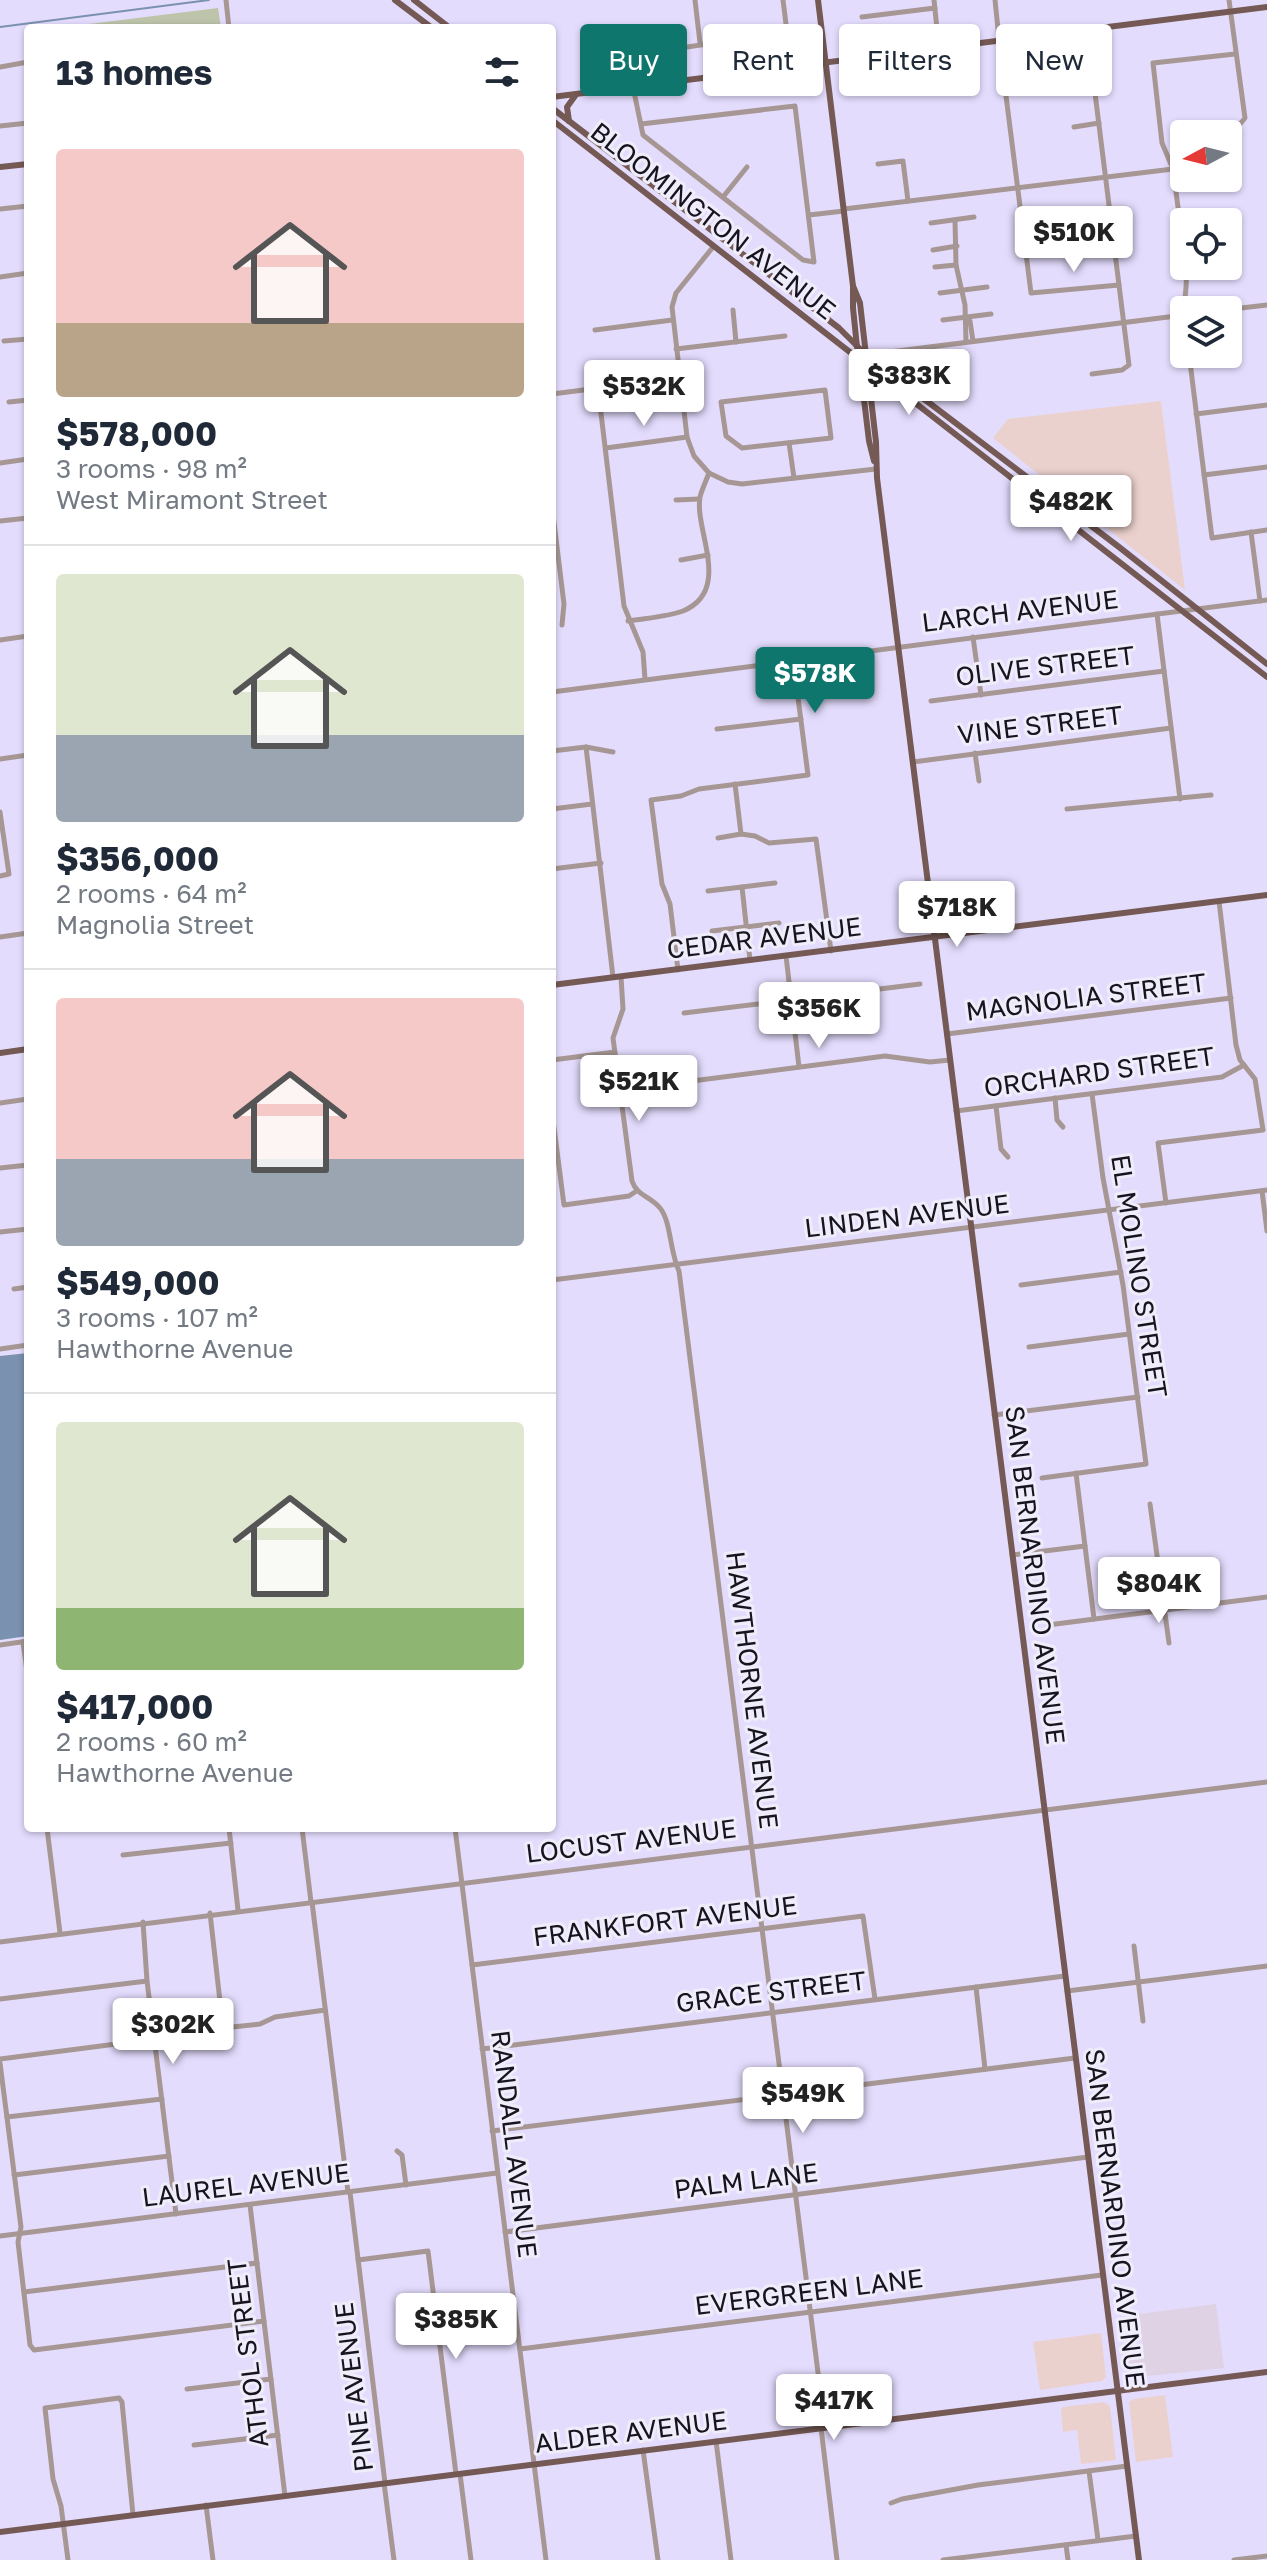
<!DOCTYPE html>
<html lang="en">
<head>
<meta charset="utf-8">
<style>
  body { margin:0; font-family:"Golos Text",sans-serif; background:#f6f6f7; color:#1f2937; height:100vh; display:flex; flex-direction:column; font-size:30px; white-space:nowrap }
  * { box-sizing:border-box; margin:0 }
  p { font-size:26px; color:#747a83 }
  .icon { flex:none; width:44px; height:44px; fill:none; stroke:currentColor; stroke-width:2; stroke-linecap:round; stroke-linejoin:round }
  .map { position:relative; flex:1; overflow:hidden }
  .details { position:absolute; left:24px; top:24px; width:532px; height:1808px; display:flex; flex-direction:column; background:#fff; border-radius:8px; box-shadow:0 2px 6px #0004 }
  .details>* { flex:none }
  .hud { position:absolute; left:580px; top:24px; width:566px; height:72px; display:flex; gap:16px }
  .needle { width:52px; rotate:263deg }
  .buttons { position:absolute; left:1170px; top:120px; display:grid; gap:16px }
  .buttons a { display:grid; place-items:center; width:72px; height:72px; border-radius:8px; background:#fff; box-shadow:0 2px 6px #0004; font-size:40px }
  .price { position:absolute; translate:-50% -68px; padding:0 18px; border-radius:8px; background:#fff; color:#222; font-size:26px; line-height:52px; filter:drop-shadow(0 2px 4px #0008) }
  .price::after { content:''; position:absolute; left:50%; top:48px; width:24px; height:18px; margin-left:-12px; background:inherit; clip-path:polygon(0 0,100% 0,50% 100%) }
  .price.on { background:#0f766e; color:#fff }
  ul { padding:0; list-style:none }
  li { display:grid; align-content:center; gap:16px; height:424px; padding:0 32px }
  li+li { border-top:2px solid #e0e1e3 }
  li span { display:grid; place-items:center; height:248px; border-radius:8px; color:#555 }
  li>.icon { margin-inline-start:auto }
  span .icon { width:144px; height:144px; fill:#fffc; stroke-width:1 }
  li b { font-size:34px }
  h2 { display:flex; justify-content:space-between; align-items:center; height:96px; padding:0 32px; font-size:34px }
  .pill { padding:0 28px; border-radius:8px; background:#fff; box-shadow:0 2px 6px #0004; font-size:28px; line-height:72px }
  .pill.on { background:#0f766e; color:#fff }
  .map>svg:first-child { display:block }
</style>
</head>
<body>
<div class="map">
<svg width="1267" height="2560" viewBox="0 0 1267 2560">
  <rect width="100%" height="100%" fill="#e4dcfd"/>
  <!-- commercial -->
  <g fill="#ebd1cd">
    <polygon points="1161,401 1185,590 993,438 1008,419"/>
    <polygon points="1101,2333 1106,2377 1102,2381 1040,2390 1033,2342"/>
    <polygon points="1165,2395 1173,2457 1136,2462 1129,2402 1134,2399"/>
    <polygon points="1104,2402 1110,2406 1116,2460 1081,2464 1077,2430 1063,2432 1061,2410 1063,2407"/>
  </g>
  <!-- industrial -->
  <polygon fill="#e0d2e5" points="1216,2304 1224,2368 1129,2378 1126,2376 1122,2350 1143,2347 1139,2314"/>
  <!-- green -->
  <polygon fill="#bdc4aa" points="218,8 221,28 81,28 81,25"/>
  <!-- water -->
  <polygon fill="#7b91b0" points="28,1353 28,1636 0,1640 0,1356"/>
  <g fill="none" stroke-linecap="round" stroke-linejoin="round">
    <!-- stream -->
    <polyline stroke="#7b91b0" stroke-width="2" points="0,27 209,0"/>
    <!-- minor -->
    <g stroke="#a79794" stroke-width="5">
      <polyline points="226,0 229,28"/>
      <polyline points="695,0 700,43"/>
      <polyline points="934,0 939,48"/>
      <polyline points="995,0 999,39"/>
      <polyline points="862,17 935,8"/>
      <polyline points="1087,29 1129,365 1122,370 1092,374"/>
      <polyline points="732,39 736,74"/>
      <polyline points="627,56 787,32 783,0"/>
      <polyline points="0,67 28,62"/>
      <polyline points="1092,68 1004,80 1031,293 1119,285"/>
      <polyline points="633,87 643,135 803,260 814,262 795,106 641,124"/>
      <polyline points="0,126 28,123"/>
      <polyline points="1221,126 1240,124 1245,118 1229,0"/>
      <polyline points="1074,127 1099,123"/>
      <polyline points="878,164 903,161 908,201"/>
      <polyline points="723,197 747,167"/>
      <polyline points="0,209 28,206"/>
      <polyline points="844,209 1173,169"/>
      <polyline points="809,215 844,211"/>
      <polyline points="955,220 956,265 965,305 966,342"/>
      <polyline points="931,223 974,217"/>
      <polyline points="1086,235 1112,232"/>
      <polyline points="713,247 676,293 672,307 687,437 694,456 709,473 728,482 742,484 876,469"/>
      <polyline points="933,250 957,246"/>
      <polyline points="1184,253 1173,169 1162,143 1153,63 1235,54"/>
      <polyline points="935,267 956,265"/>
      <polyline points="0,277 28,273"/>
      <polyline points="940,293 987,287"/>
      <polyline points="733,310 736,342"/>
      <polyline points="1224,310 1267,305"/>
      <path d="M1184,316c0,-17 4,-33 2,-50"/>
      <polyline points="966,317 970,321 973,341"/>
      <polyline points="943,320 991,314"/>
      <polyline points="595,330 672,320"/>
      <polyline points="4,341 28,339"/>
      <polyline points="676,349 785,336"/>
      <polyline points="1189,354 1212,538 1267,530"/>
      <polyline points="859,358 866,355 1184,315"/>
      <polyline points="598,388 624,606 643,652 645,679"/>
      <polygon points="825,390 831,438 742,448 726,436 721,402"/>
      <polyline points="552,394 678,378"/>
      <polyline points="9,402 28,400"/>
      <polyline points="1196,414 1267,405"/>
      <polyline points="789,443 794,478"/>
      <polyline points="606,448 687,437"/>
      <polyline points="0,463 28,459"/>
      <polyline points="1204,475 1267,467"/>
      <polyline points="676,500 699,499"/>
      <polyline points="552,506 564,604 562,625"/>
      <polyline points="0,521 28,518"/>
      <polyline points="1251,532 1260,601"/>
      <polyline points="681,560 708,555"/>
      <polyline points="1157,614 1180,799"/>
      <path d="M628,621c18,-3 39,-4 55,-10 50,-21 11,-81 17,-114 2,-8 6,-16 9,-24"/>
      <polyline points="973,637 981,695"/>
      <polyline points="0,640 28,636"/>
      <polyline points="552,692 1267,600"/>
      <polyline points="931,701 1164,671"/>
      <polyline points="717,729 801,719"/>
      <polyline points="586,747 613,977"/>
      <polyline points="552,751 586,747 613,752"/>
      <polyline points="975,753 979,781"/>
      <polyline points="0,759 28,755"/>
      <polyline points="913,762 1171,728"/>
      <polyline points="735,784 741,834"/>
      <polyline points="552,809 592,804"/>
      <polyline points="1067,809 1211,795"/>
      <polyline points="0,812 9,874 0,876"/>
      <polyline points="718,838 741,834 755,836 769,843 816,839 831,951"/>
      <polyline points="552,869 601,863"/>
      <polyline points="742,887 775,883"/>
      <polyline points="708,891 742,887 750,960"/>
      <polyline points="712,931 779,923"/>
      <polyline points="0,937 28,933"/>
      <polyline points="786,956 799,1067"/>
      <polyline points="678,970 670,904 662,884 651,800 681,796 699,789 808,775 793,659"/>
      <path d="M621,977l2,32 -10,29 19,143c5,15 18,15 28,27 11,13 10,45 19,63l146,1157"/>
      <polyline points="684,1013 920,984"/>
      <polyline points="947,1034 1231,998"/>
      <polyline points="552,1060 615,1052"/>
      <polyline points="692,1081 885,1056 930,1062 950,1060"/>
      <polyline points="1055,1098 1057,1120 1063,1127"/>
      <polyline points="0,1103 28,1099"/>
      <polyline points="996,1106 1001,1149 1008,1157"/>
      <polyline points="956,1111 1222,1077 1244,1065"/>
      <polyline points="552,1112 564,1205 629,1196 635,1192"/>
      <polyline points="0,1168 28,1165"/>
      <polyline points="1262,1191 1267,1231"/>
      <polyline points="1166,1203 1158,1143 1263,1130 1255,1079 1240,1060 1236,1045 1219,901"/>
      <polyline points="0,1232 28,1229"/>
      <polyline points="552,1280 1267,1190"/>
      <polyline points="1021,1285 1121,1272"/>
      <polyline points="14,1289 28,1287"/>
      <polyline points="1029,1347 1129,1334"/>
      <polyline points="0,1349 28,1345"/>
      <polyline points="994,1415 1138,1397"/>
      <polyline points="1076,1473 1094,1619"/>
      <polyline points="1042,1478 1146,1464 1123,1285 1103,1178 1092,1094"/>
      <polyline points="1150,1504 1169,1643"/>
      <polyline points="1012,1555 1085,1546"/>
      <polyline points="1048,1625 1267,1597"/>
      <polyline points="23,1642 28,1679"/>
      <polyline points="0,1645 28,1641"/>
      <polyline points="47,1828 60,1933"/>
      <polyline points="229,1828 238,1910"/>
      <polyline points="302,1828 311,1902"/>
      <polyline points="455,1828 546,2560"/>
      <polyline points="123,1855 231,1843"/>
      <polyline points="312,1902 348,2192"/>
      <polyline points="210,1913 223,2028 260,2024 275,2017 325,2010"/>
      <polyline points="143,1922 147,1981 176,2214"/>
      <polyline points="0,1942 1267,1782"/>
      <polyline points="1134,1946 1143,2021"/>
      <polyline points="472,1965 863,1916 875,1999"/>
      <polyline points="976,1987 985,2069"/>
      <polyline points="1067,1991 1267,1966"/>
      <polyline points="0,1999 147,1981"/>
      <polyline points="482,2049 1065,1976"/>
      <polyline points="0,2059 155,2039"/>
      <polyline points="0,2063 21,2227 18,2242 30,2345 34,2350 264,2321"/>
      <polyline points="7,2117 162,2099"/>
      <polyline points="492,2131 1075,2058"/>
      <polyline points="397,2151 402,2155 406,2185"/>
      <polyline points="14,2175 169,2156"/>
      <polyline points="350,2192 385,2483"/>
      <polyline points="250,2205 285,2496"/>
      <polyline points="505,2232 1088,2157"/>
      <polyline points="0,2236 497,2173"/>
      <polyline points="358,2260 428,2251 456,2474"/>
      <polyline points="24,2292 257,2263"/>
      <polyline points="520,2349 1102,2275"/>
      <polyline points="187,2389 271,2379"/>
      <polyline points="821,2428 837,2560"/>
      <polyline points="716,2441 731,2560"/>
      <polyline points="194,2445 278,2435"/>
      <polyline points="643,2450 658,2560"/>
      <polyline points="1089,2471 1098,2540"/>
      <polyline points="460,2474 471,2560"/>
      <polyline points="384,2483 394,2560"/>
      <polyline points="891,2503 902,2499 978,2485 1127,2466"/>
      <polyline points="206,2505 213,2560"/>
      <polyline points="1066,2545 1068,2560"/>
      <polyline points="68,2560 61,2506 53,2479 45,2408 119,2398 122,2402 133,2515"/>
      <polyline points="943,2560 1136,2536"/>
      <polyline points="1234,2560 1267,2556"/>
    </g>
    <!-- major -->
    <g stroke="#755954" stroke-width="6">
      <polyline points="395,0 432,28"/>
      <polyline points="414,0 450,28"/>
      <polyline points="818,0 853,286 853,308 857,347"/>
      <polyline points="552,97 1267,7"/>
      <polyline points="552,108 839,328 866,355 1119,547 1267,664"/>
      <polyline points="552,120 1267,677"/>
      <polyline points="569,121 567,107 575,96"/>
      <polyline points="0,167 28,164"/>
      <polyline points="853,286 860,303 876,442 877,478 1139,2560"/>
      <polyline points="859,358 869,441 874,461"/>
      <polyline points="552,985 1267,895"/>
      <polyline points="0,1053 28,1049"/>
      <polyline points="0,2532 1267,2372"/>
    </g>
  </g>
  <g text-anchor="middle" stroke-width="6" stroke-linejoin="round" paint-order="stroke">
    <!-- street labels -->
    <g font-size="26" fill="#171420" stroke="#f0edfa">
      <text transform="translate(713 221) rotate(38)" y="9">BLOOMINGTON AVENUE</text>
      <text transform="translate(1020 611) rotate(-7)" y="9">LARCH AVENUE</text>
      <text transform="translate(1045 666) rotate(-7)" y="9">OLIVE STREET</text>
      <text transform="translate(1040 725) rotate(-7)" y="9">VINE STREET</text>
      <text transform="translate(764 938) rotate(-7)" y="9">CEDAR AVENUE</text>
      <text transform="translate(1086 997) rotate(-7)" y="9">MAGNOLIA STREET</text>
      <text transform="translate(1099 1072) rotate(-8)" y="9">ORCHARD STREET</text>
      <text transform="translate(907 1216) rotate(-7)" y="9">LINDEN AVENUE</text>
      <text transform="translate(1139 1276) rotate(81)" y="9">EL MOLINO STREET</text>
      <text transform="translate(1035 1575) rotate(83)" y="9">SAN BERNARDINO AVENUE</text>
      <text transform="translate(752 1690) rotate(83)" y="9">HAWTHORNE AVENUE</text>
      <text transform="translate(631 1841) rotate(-7)" y="9">LOCUST AVENUE</text>
      <text transform="translate(665 1921) rotate(-7)" y="9">FRANKFORT AVENUE</text>
      <text transform="translate(771 1992) rotate(-7)" y="9">GRACE STREET</text>
      <text transform="translate(514 2144) rotate(83)" y="9">RANDALL AVENUE</text>
      <text transform="translate(746 2181) rotate(-7)" y="9">PALM LANE</text>
      <text transform="translate(246 2185) rotate(-7)" y="9">LAUREL AVENUE</text>
      <text transform="translate(1115 2218) rotate(83)" y="9">SAN BERNARDINO AVENUE</text>
      <text transform="translate(809 2292) rotate(-7)" y="9">EVERGREEN LANE</text>
      <text transform="translate(248 2353) rotate(-97)" y="9">ATHOL STREET</text>
      <text transform="translate(354 2387) rotate(-97)" y="9">PINE AVENUE</text>
      <text transform="translate(631 2432) rotate(-7)" y="9">ALDER AVENUE</text>
    </g>
  </g>
</svg>
<div class="buttons">
<a><svg class="needle" viewBox="-14 -14 28 28"><path d="M0-13l5 13h-10z" fill="#e53935"/><path d="M0 13l5-13h-10z" fill="#747a83"/></svg></a>
<a><svg class="icon" aria-label="locate" viewBox="0 0 24 24"><circle cx="12" cy="12" r="6"/><path d="M12 2v4M12 18v4M2 12h4M18 12h4"/></svg></a>
<a><svg class="icon" aria-label="layers" viewBox="0 0 24 24"><path d="M12 4l9 5-9 5-9-5zM3 14l9 5 9-5"/></svg></a>
</div>
<b class="price" style="left:1074px;top:274px">$510K</b>
<b class="price" style="left:909px;top:417px">$383K</b>
<b class="price" style="left:644px;top:428px">$532K</b>
<b class="price" style="left:1071px;top:543px">$482K</b>
<b class="price on" style="left:815px;top:715px">$578K</b>
<b class="price" style="left:957px;top:949px">$718K</b>
<b class="price" style="left:819px;top:1050px">$356K</b>
<b class="price" style="left:639px;top:1123px">$521K</b>
<b class="price" style="left:1159px;top:1625px">$804K</b>
<b class="price" style="left:173px;top:2066px">$302K</b>
<b class="price" style="left:803px;top:2135px">$549K</b>
<b class="price" style="left:456px;top:2361px">$385K</b>
<b class="price" style="left:834px;top:2442px">$417K</b>
<div class="hud">
<a class="pill on">Buy</a>
<a class="pill">Rent</a>
<a class="pill">Filters</a>
<a class="pill">New</a>
</div>
<section class="details">
<h2>13 homes<svg class="icon" aria-label="filters" viewBox="0 0 24 24"><path d="M4 7h16M4 17h16"/><circle cx="9" cy="7" r="2"/><circle cx="15" cy="17" r="2"/></svg></h2>
<ul>
<li><span style="background:linear-gradient(#f6c9c9 70%,#b9a48a 0)"><svg class="icon" aria-label="home" viewBox="0 0 24 24"><path d="M3 11l9-7 9 7M6 9v11h12V9"/></svg></span><div><b>$578,000</b><p>3 rooms · 98 m²</p><p>West Miramont Street</p></div></li>
<li><span style="background:linear-gradient(#dfe7d0 65%,#9aa5b1 0)"><svg class="icon" aria-label="home" viewBox="0 0 24 24"><path d="M3 11l9-7 9 7M6 9v11h12V9"/></svg></span><div><b>$356,000</b><p>2 rooms · 64 m²</p><p>Magnolia Street</p></div></li>
<li><span style="background:linear-gradient(#f6c9c9 65%,#9aa5b1 0)"><svg class="icon" aria-label="home" viewBox="0 0 24 24"><path d="M3 11l9-7 9 7M6 9v11h12V9"/></svg></span><div><b>$549,000</b><p>3 rooms · 107 m²</p><p>Hawthorne Avenue</p></div></li>
<li><span style="background:linear-gradient(#dfe7d0 75%,#8fb573 0)"><svg class="icon" aria-label="home" viewBox="0 0 24 24"><path d="M3 11l9-7 9 7M6 9v11h12V9"/></svg></span><div><b>$417,000</b><p>2 rooms · 60 m²</p><p>Hawthorne Avenue</p></div></li>
</ul>
</section>
</div>
</body>
</html>
